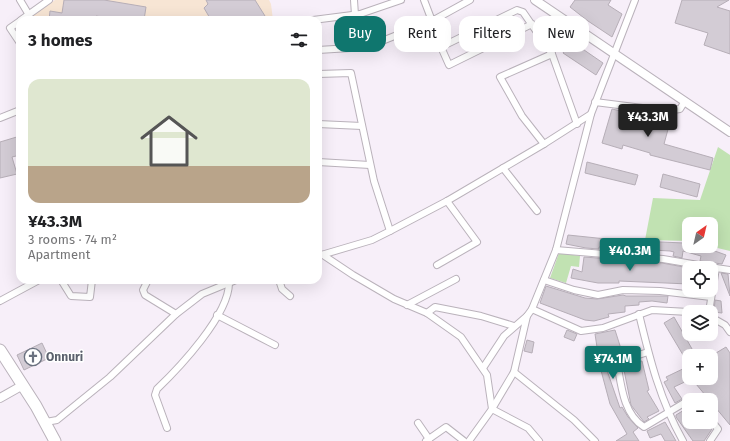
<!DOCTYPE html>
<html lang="en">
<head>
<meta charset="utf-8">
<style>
  body { margin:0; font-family:"Fira Sans",sans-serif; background:#f6f6f6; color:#202124; height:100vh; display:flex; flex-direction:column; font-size:15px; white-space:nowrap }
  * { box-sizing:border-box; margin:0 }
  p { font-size:13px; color:#757577 }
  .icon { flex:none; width:22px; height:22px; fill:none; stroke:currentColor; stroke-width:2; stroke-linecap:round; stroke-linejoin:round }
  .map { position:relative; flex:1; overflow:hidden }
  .details { position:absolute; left:16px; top:16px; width:306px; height:268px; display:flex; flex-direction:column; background:#fff; border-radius:12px; box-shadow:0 4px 16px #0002 }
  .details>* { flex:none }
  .banner { position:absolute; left:334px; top:16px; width:336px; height:36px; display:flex; gap:8px }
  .needle { width:26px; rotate:34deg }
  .tools { position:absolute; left:682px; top:217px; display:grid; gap:8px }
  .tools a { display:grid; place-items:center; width:36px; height:36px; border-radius:8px; background:#fff; box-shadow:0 4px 16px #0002; font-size:20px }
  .price { position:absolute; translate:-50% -34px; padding:0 9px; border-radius:4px; background:#0f766e; color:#fff; font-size:13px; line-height:26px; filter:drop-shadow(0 1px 2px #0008) }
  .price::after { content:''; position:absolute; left:50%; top:24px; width:12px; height:9px; margin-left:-6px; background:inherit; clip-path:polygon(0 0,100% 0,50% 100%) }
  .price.current { background:#222; color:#fff }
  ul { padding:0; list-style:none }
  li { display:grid; align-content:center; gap:8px; height:212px; padding:0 12px }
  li+li { border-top:1px solid #e0e0e0 }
  li span { display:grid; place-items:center; height:124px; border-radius:12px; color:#555 }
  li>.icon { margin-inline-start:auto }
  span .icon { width:72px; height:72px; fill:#fffc; stroke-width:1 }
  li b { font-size:17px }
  h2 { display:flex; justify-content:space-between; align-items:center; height:48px; padding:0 12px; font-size:17px }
  .chip { padding:0 14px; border-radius:12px; background:#fff; box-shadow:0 4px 16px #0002; font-size:14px; line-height:36px }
  .chip.current { background:#0f766e; color:#fff }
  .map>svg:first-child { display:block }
</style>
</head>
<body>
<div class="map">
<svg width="730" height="441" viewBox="0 0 730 441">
  <rect width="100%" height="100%" fill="#f7eff9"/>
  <!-- education -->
  <polygon fill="#f7e5d4" points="55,0 269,0 271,4 273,20 26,20"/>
  <!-- green -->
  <g fill="#c1e2b2">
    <polygon points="718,147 730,155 730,251 709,246 711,246 711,224 689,224 689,241 645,240 653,198 700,200"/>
    <polygon points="559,253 580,256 579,267 571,266 566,283 550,278"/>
  </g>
  <!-- building -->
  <g fill="#d3ccd5" stroke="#b6aeb7">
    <polygon points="64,0 104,0 146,7 144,20 119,20 96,16 95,20 49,20 50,11 62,13"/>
    <polygon points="206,0 255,0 265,16 259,20 211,20 204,8 208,4"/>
    <polygon points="575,0 611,0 608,5 622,14 612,37 588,21 570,7"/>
    <polygon points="682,0 729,0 717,7 730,11 730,54 704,45 708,33 675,23"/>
    <polygon points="571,41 603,63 596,75 563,53"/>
    <polygon points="612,109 670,122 664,144 713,158 710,170 650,155 650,153 623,145 622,149 602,143"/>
    <polygon points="20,136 20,155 12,157 17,174 0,178 0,142"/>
    <polygon points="587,162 638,175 635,185 585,173"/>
    <polygon points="663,174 700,184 697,197 660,187"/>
    <polygon points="568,235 616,240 684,243 689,246 712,250 726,255 722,264 700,261 701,256 683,251 682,258 673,256 674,252 670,251 599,247 599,249 586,248 566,244"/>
    <polygon points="584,257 662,263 689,268 689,284 619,281 619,283 598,283 571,278 573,269 582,272"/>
    <polygon points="721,273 728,274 730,296"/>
    <polygon points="546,286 585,298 597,299 623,295 626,296 668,296 667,303 652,301 639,302 639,305 625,306 625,312 608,314 609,317 594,321 585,320 540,303"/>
    <polygon points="715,300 721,301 722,313 714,312"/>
    <polygon points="674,317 696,356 689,356 689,365 664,323"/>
    <polygon points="567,330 577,334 574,341 564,337"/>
    <polygon points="615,330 622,352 606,356 603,359 620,408 622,407 628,417 638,428 633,432 639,441 616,441 627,434 610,404 595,348 597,347 595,334"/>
    <polygon points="527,340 534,342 532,353 524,351"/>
    <polygon points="42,343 49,358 24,370 17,355"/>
    <polygon points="726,347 730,353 730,425 696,384 705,378 711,378 711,356"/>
    <polygon points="642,361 649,390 647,391 659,411 647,417 649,419 644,422 631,405 623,365"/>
    <polygon points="689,366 689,380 674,387 682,399 675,403 664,382 668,380 666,377"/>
    <polygon points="689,407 689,422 707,422 712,429 704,441 693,441 676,417 676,415"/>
    <polygon points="665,422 676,441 665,441 661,434 650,438 647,431"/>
  </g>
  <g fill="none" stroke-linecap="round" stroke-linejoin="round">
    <defs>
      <g id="street">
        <polyline points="20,0 29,15"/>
        <polyline points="354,0 355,15"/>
        <polyline points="424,0 432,21"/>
        <polyline points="21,20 49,0"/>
        <polyline points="313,20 360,14 401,0"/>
        <polyline points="20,21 10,28 20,43"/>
        <polyline points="532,24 449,65 441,47 517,10 523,12 552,54 577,124"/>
        <polyline points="318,50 367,47 432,21 470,0"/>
        <polyline points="318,74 351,73 374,181 390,231"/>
        <polyline points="595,102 666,111 680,109 685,101"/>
        <polyline points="0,118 20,110"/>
        <polyline points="318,124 362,126"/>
        <polyline points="544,144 522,116 500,77 552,54"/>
        <polyline points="318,162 370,165"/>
        <polyline points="503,168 537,211"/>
        <polyline points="556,250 663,259 716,268 709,312"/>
        <polyline points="323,255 353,275 394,299 427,313 461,337 487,375 492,409 528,428 539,441"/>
        <polyline points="318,256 372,240 390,231 447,201 544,144 591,114 635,0"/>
        <polyline points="437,265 477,242 447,201"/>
        <polyline points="716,268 730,270"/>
        <polyline points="61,280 71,296 90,297 92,280"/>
        <polyline points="148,280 143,290 145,295 176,314"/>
        <polyline points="279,280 282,289 290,296"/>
        <polyline points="544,280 574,290 598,295 623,290 660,291 711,297"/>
        <polyline points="0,301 39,280"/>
        <polyline points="407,305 456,279"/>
        <polyline points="532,309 581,331 603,328 652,310 689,312"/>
        <polyline points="427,313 435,307 481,316 514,326"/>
        <path d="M639,314c11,46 21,86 44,127"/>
        <polyline points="217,315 275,345"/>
        <polyline points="711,317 725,325 730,332"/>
        <path d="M648,352l-31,10c4,22 6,52 27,65l45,-27"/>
        <polyline points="483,368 504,336 527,316"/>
        <polyline points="514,372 574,420 595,441"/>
        <polyline points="690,400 693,398 695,400"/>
        <polyline points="46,422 57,420 110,377 176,314 202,294 236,280"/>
        <polyline points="418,423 429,439"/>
        <path d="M167,428l-12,-33 2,-6c22,-21 72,-74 72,-106"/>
        <polyline points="426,441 446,427 464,441"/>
        <polyline points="469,441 492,409 514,372 527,316 532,309 556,250 591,114"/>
        <polyline points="710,441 718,429 711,420"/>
      </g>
      <g id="secondary">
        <polyline points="535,0 730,132"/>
        <polyline points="0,398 23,385"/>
      </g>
      <polyline id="highway" points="0,350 36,406 55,441"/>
    </defs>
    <!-- street casing -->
    <use href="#street" stroke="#bab2bb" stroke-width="8"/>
    <!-- secondary casing -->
    <use href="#secondary" stroke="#bab2bb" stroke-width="10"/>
    <!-- highway casing -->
    <use href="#highway" stroke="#bab2bb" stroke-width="13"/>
    <!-- street -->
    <use href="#street" stroke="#fff" stroke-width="6"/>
    <!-- secondary -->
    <use href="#secondary" stroke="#fff" stroke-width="8"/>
    <!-- highway -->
    <use href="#highway" stroke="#fff" stroke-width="11"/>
  </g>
  <!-- icons -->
  <defs>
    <symbol id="church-ring" viewBox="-11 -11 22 22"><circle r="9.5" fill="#fff" stroke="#6b7280" stroke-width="1.5"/><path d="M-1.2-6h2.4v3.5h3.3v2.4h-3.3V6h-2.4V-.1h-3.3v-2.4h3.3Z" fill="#6b7280"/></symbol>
  </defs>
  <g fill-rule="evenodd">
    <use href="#church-ring" x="23" y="347" width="20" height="20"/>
  </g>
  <g text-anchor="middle" stroke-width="3" stroke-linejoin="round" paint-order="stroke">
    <!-- worship labels -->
    <g font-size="12" font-weight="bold" fill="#5b616d" stroke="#fff" text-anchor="start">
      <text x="46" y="361">Onnuri</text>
    </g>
  </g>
</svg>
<div class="tools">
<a><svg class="needle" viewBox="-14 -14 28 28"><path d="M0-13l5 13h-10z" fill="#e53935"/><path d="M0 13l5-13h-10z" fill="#757577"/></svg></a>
<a><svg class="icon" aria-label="locate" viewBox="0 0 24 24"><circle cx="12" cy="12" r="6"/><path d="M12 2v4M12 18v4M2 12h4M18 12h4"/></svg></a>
<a><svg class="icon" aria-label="layers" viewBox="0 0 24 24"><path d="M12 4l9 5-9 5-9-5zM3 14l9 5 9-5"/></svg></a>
<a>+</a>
<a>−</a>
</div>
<b class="price current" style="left:648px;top:138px">¥43.3M</b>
<b class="price" style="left:630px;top:272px">¥40.3M</b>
<b class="price" style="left:613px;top:380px">¥74.1M</b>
<div class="banner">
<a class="chip current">Buy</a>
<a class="chip">Rent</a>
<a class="chip">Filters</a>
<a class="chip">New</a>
</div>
<section class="details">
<h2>3 homes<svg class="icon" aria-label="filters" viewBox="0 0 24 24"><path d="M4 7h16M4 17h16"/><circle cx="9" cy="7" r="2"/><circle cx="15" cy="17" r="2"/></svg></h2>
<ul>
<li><span style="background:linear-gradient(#dfe7d0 70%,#b9a48a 0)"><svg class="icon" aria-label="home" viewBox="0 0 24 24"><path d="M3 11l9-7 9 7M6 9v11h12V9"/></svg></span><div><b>¥43.3M</b><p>3 rooms · 74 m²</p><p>Apartment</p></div></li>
</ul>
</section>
</div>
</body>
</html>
